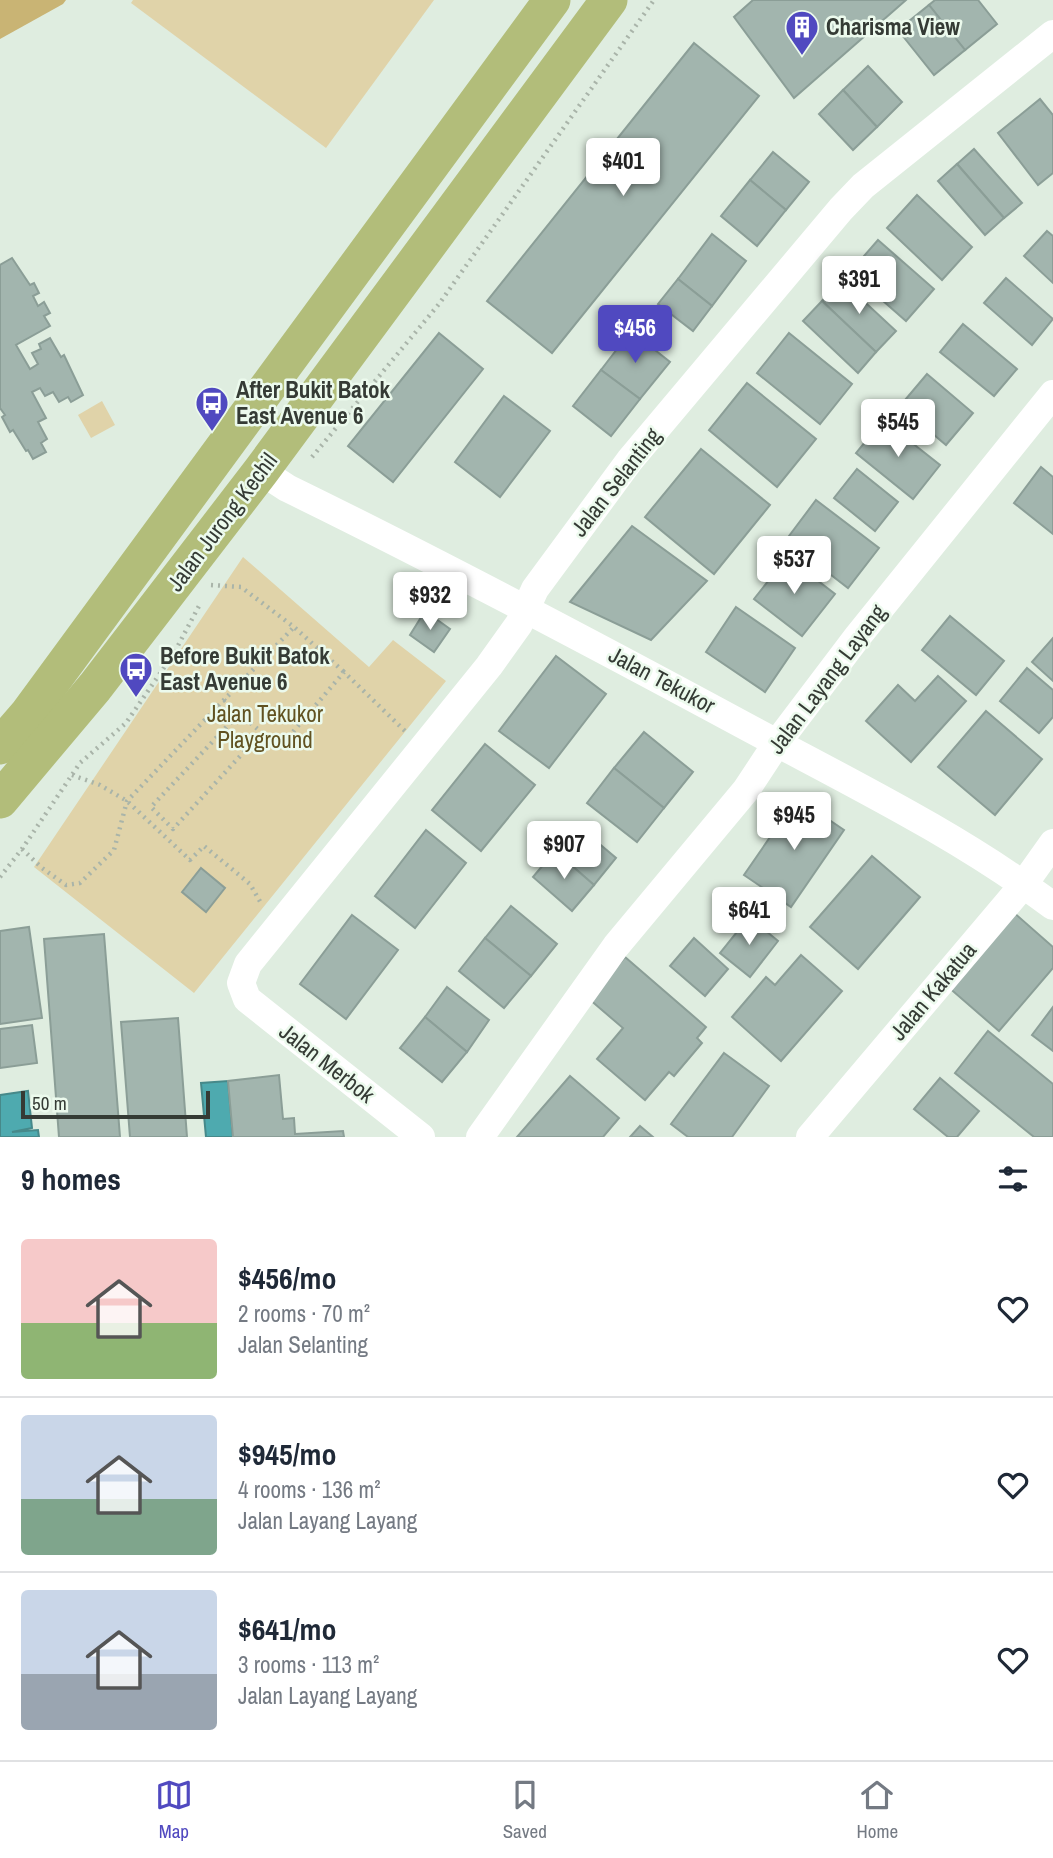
<!DOCTYPE html>
<html lang="en">
<head>
<meta charset="utf-8">
<style>
  body { margin:0; font-family:"Archivo Narrow",sans-serif; background:#f6f6f7; color:#1f2937; height:100vh; display:flex; flex-direction:column; font-size:26px; white-space:nowrap }
  * { box-sizing:border-box; margin:0 }
  p { font-size:23px; color:#747a83 }
  .icon { flex:none; width:38px; height:38px; fill:none; stroke:currentColor; stroke-width:2; stroke-linecap:round; stroke-linejoin:round }
  .map { position:relative; height:1137px; overflow:hidden }
  .side { display:flex; flex-direction:column; background:#fff; flex:1 }
  .side>* { flex:none }
  .scale { position:absolute; left:21px; bottom:18px; width:189px; box-sizing:border-box; padding-left:7px; border:4px solid #353b35; border-top:0; font-size:19px; line-height:24px; white-space:nowrap; color:#353b35; -webkit-text-stroke:5px #ecfaed; paint-order:stroke }
  .price { position:absolute; translate:-50% -60px; padding:0 16px; border-radius:7px; background:#fff; color:#222; font-size:23px; line-height:46px; filter:drop-shadow(0 2px 4px #0008) }
  .price::after { content:''; position:absolute; left:50%; top:42px; width:21px; height:16px; margin-left:-10px; background:inherit; clip-path:polygon(0 0,100% 0,50% 100%) }
  .price.selected { background:#5049c0; color:#fff }
  ul { padding:0; list-style:none }
  li { display:flex; align-items:center; gap:21px; height:175px; padding:0 21px }
  li+li { border-top:2px solid #e0e1e3 }
  li span { display:grid; place-items:center; flex:none; width:196px; height:140px; border-radius:7px; color:#555 }
  li>.icon { margin-inline-start:auto }
  span .icon { width:84px; height:84px; fill:#fffc; stroke-width:1 }
  li b { font-size:30px }
  h2 { display:flex; justify-content:space-between; align-items:center; height:84px; padding:0 21px; font-size:30px }
  .tabs { display:flex; justify-content:space-around; align-items:center; height:98px; border-top:2px solid #e0e1e3; background:#fff; font-size:19px; color:#747a83 }
  .tabs a { display:grid; justify-items:center; gap:4px }
  .tabs .selected { color:#5049c0 }
  .map>svg:first-child { display:block }
</style>
</head>
<body>
<div class="map">
<svg width="1053" height="1137" viewBox="0 0 1053 1137">
  <rect width="100%" height="100%" fill="#dfede0"/>
  <!-- green -->
  <g fill="#e0d3a9">
    <polygon points="133,0 434,0 326,148 131,3"/>
    <polygon points="102,401 115,425 91,438 78,415"/>
    <polygon points="243,557 369,667 393,640 446,681 194,993 34,867"/>
  </g>
  <!-- forest -->
  <polygon fill="#c9b474" points="0,0 66,0 63,4 0,39"/>
  <!-- water -->
  <g fill="#4eaaaf" stroke="#46898a" stroke-width="2">
    <polygon points="228,1081 233,1137 206,1137 201,1083"/>
    <polygon points="28,1091 32,1128 12,1132 38,1130 39,1137 0,1137 0,1095"/>
  </g>
  <!-- building -->
  <g fill="#a2b5ae" stroke="#8b9e97" stroke-width="2">
    <polygon points="753,0 906,0 794,98 734,17"/>
    <polygon points="935,0 978,0 997,24 965,50 929,5"/>
    <polygon points="929,5 965,50 934,75 898,30"/>
    <polygon points="694,43 759,96 552,353 487,301"/>
    <polygon points="868,66 902,102 877,127 843,90"/>
    <polygon points="843,90 877,127 853,150 819,114"/>
    <polygon points="1040,99 1053,115 1053,173 1038,185 998,133"/>
    <polygon points="974,149 1022,203 1004,218 957,164"/>
    <polygon points="773,152 809,182 786,210 750,180"/>
    <polygon points="957,164 1004,218 985,235 938,181"/>
    <polygon points="750,180 786,210 757,246 721,216"/>
    <polygon points="917,195 972,247 942,280 887,228"/>
    <polygon points="1047,231 1053,236 1053,283 1024,256"/>
    <polygon points="712,234 746,261 712,306 678,279"/>
    <polygon points="878,240 934,289 906,321 850,272"/>
    <polygon points="12,258 30,285 34,283 39,293 33,296 38,306 44,302 50,313 44,316 50,326 16,345 30,369 38,364 32,353 41,349 39,344 50,338 61,357 64,355 83,395 71,402 68,397 59,402 53,392 45,396 40,388 32,392 46,418 38,422 47,439 41,443 46,452 33,459 28,450 26,451 13,430 10,432 2,417 5,415 0,408 0,265"/>
    <polygon points="1006,278 1053,319 1032,345 984,303"/>
    <polygon points="678,279 712,306 693,331 658,304"/>
    <polygon points="841,280 896,331 876,352 822,301"/>
    <polygon points="822,301 876,352 858,373 803,321"/>
    <polygon points="963,324 1017,369 994,396 940,352"/>
    <polygon points="631,331 670,362 640,399 601,370"/>
    <polygon points="439,333 483,369 393,482 348,446"/>
    <polygon points="789,333 852,384 820,424 757,373"/>
    <polygon points="601,370 640,399 611,436 573,406"/>
    <polygon points="927,374 973,413 946,445 900,406"/>
    <polygon points="747,383 816,439 777,487 709,430"/>
    <polygon points="504,396 550,431 500,497 455,462"/>
    <polygon points="883,420 940,465 913,499 856,453"/>
    <polygon points="701,449 770,505 714,574 645,517"/>
    <polygon points="1041,467 1053,477 1053,534 1014,503"/>
    <polygon points="857,469 898,502 875,531 834,498"/>
    <polygon points="816,500 879,548 848,588 786,540"/>
    <polygon points="632,526 707,581 651,640 570,602"/>
    <polygon points="787,557 835,594 802,636 754,599"/>
    <polygon points="736,607 795,648 765,692 706,652"/>
    <polygon points="425,611 450,629 434,652 410,635"/>
    <polygon points="950,616 1004,661 976,695 922,650"/>
    <polygon points="1053,638 1053,681 1032,662"/>
    <polygon points="556,656 606,694 549,768 499,731"/>
    <polygon points="1027,668 1053,690 1053,717 1039,733 1000,701"/>
    <polygon points="938,676 966,701 911,762 866,721 898,685 915,701"/>
    <polygon points="986,711 1042,759 995,815 938,767"/>
    <polygon points="644,732 693,772 664,808 614,768"/>
    <polygon points="485,744 535,785 481,851 432,810"/>
    <polygon points="614,768 664,808 637,842 587,803"/>
    <polygon points="797,798 844,830 791,907 744,875"/>
    <polygon points="577,825 616,858 594,885 555,851"/>
    <polygon points="426,830 466,863 415,928 375,896"/>
    <polygon points="555,851 594,885 572,911 533,877"/>
    <polygon points="872,856 920,897 858,969 810,927"/>
    <polygon points="201,868 225,888 206,912 182,892"/>
    <polygon points="511,906 557,944 531,976 485,938"/>
    <polygon points="1012,911 1053,947 1053,968 999,1031 947,986"/>
    <polygon points="352,915 398,950 346,1019 300,984"/>
    <polygon points="749,917 778,941 750,977 720,953"/>
    <polygon points="29,927 42,1018 0,1024 0,931"/>
    <polygon points="104,934 120,1137 59,1137 44,939"/>
    <polygon points="485,938 531,976 504,1008 459,971"/>
    <polygon points="694,938 728,969 705,996 670,966"/>
    <polygon points="801,955 842,991 781,1061 732,1017 766,977 775,985"/>
    <polygon points="625,957 706,1027 697,1038 702,1043 674,1076 669,1072 645,1100 597,1059 623,1028 589,999"/>
    <polygon points="447,987 489,1020 467,1052 425,1017"/>
    <polygon points="1053,1007 1053,1051 1032,1035"/>
    <polygon points="425,1017 467,1052 442,1082 400,1048"/>
    <polygon points="178,1018 187,1137 130,1137 121,1022"/>
    <polygon points="32,1025 37,1063 0,1068 0,1029"/>
    <polygon points="988,1031 1053,1084 1053,1137 1034,1137 955,1073"/>
    <polygon points="724,1053 769,1086 732,1137 688,1137 671,1124"/>
    <polygon points="279,1075 283,1119 294,1118 295,1134 343,1131 344,1137 233,1137 228,1081"/>
    <polygon points="570,1076 619,1118 603,1137 517,1137"/>
    <polygon points="940,1078 979,1111 957,1137 948,1137 914,1109"/>
    <polygon points="640,1126 653,1137 630,1137"/>
  </g>
  <g fill="none" stroke-linecap="round" stroke-linejoin="round">
    <!-- path -->
    <g stroke="#a9b4a9" stroke-width="4.5" stroke-dasharray="2 5" stroke-linecap="butt">
      <polyline points="312,457 439,304 654,0"/>
      <polyline points="211,585 241,587 294,627 344,672"/>
      <polyline points="224,700 268,738"/>
      <polyline points="217,708 232,721 151,807 173,829 253,742 259,747 268,738 280,747 344,672 406,732"/>
      <polyline points="72,775 100,785 127,801 190,860 204,846 250,884 262,905"/>
      <polyline points="22,849 42,868 66,885 80,883 114,850 127,801 294,627"/>
      <polyline points="0,877 22,849 80,763 126,723 174,653 199,606"/>
    </g>
    <!-- minor -->
    <g stroke="#fff" stroke-width="28">
      <path d="M261,471l26,17c156,76 308,157 460,239 104,56 211,108 306,179"/>
      <polyline points="421,1137 247,999 241,983 248,964 489,666 519,624 535,589 630,460 841,209 863,186 1053,34"/>
      <polyline points="480,1137 616,946 746,790 777,743 858,636 1053,394"/>
      <polyline points="810,1137 1024,884 1053,843"/>
    </g>
    <!-- major -->
    <g stroke="#b2bd7a" stroke-width="37">
      <polyline points="0,746 28,714 552,0"/>
      <polyline points="0,800 95,687 261,471 609,0"/>
    </g>
  </g>
  <!-- icons -->
  <defs>
    <symbol id="building-pin" viewBox="-11 -11 22 30"><path d="M0 17L-7.5 6A9.5 9.5 0 1 1 7.5 6Z" fill="#5049c0" stroke="#ecfaed"/><path d="M-4-6H4V6H1V3H-1V6H-4ZM-2.5-4.3h1.7v1.8h-1.7ZM.8-4.3h1.7v1.8H.8ZM-2.5-1h1.7V.8h-1.7ZM.8-1h1.7V.8H.8Z" fill="#fff"/></symbol>
    <symbol id="bus-pin" viewBox="-11 -11 22 30"><path d="M0 17L-7.5 6A9.5 9.5 0 1 1 7.5 6Z" fill="#5049c0" stroke="#ecfaed"/><path d="M-5-6H5V4H4V6H2V4H-2V6H-4V4H-5ZM-3.5-4V0h7V-4ZM-3.5 1.2v1.5H-2V1.2ZM2 1.2v1.5H3.5V1.2Z" fill="#fff"/></symbol>
  </defs>
  <g fill-rule="evenodd">
    <use href="#building-pin" x="783" y="8" width="38" height="52"/>
    <use href="#bus-pin" x="193" y="384" width="38" height="52"/>
    <use href="#bus-pin" x="117" y="650" width="38" height="52"/>
  </g>
  <g text-anchor="middle" stroke-width="5" stroke-linejoin="round" paint-order="stroke">
    <!-- poi labels -->
    <g font-size="23" font-weight="bold" fill="#353b35" stroke="#ecfaed" text-anchor="start">
      <text x="826" y="35">Charisma View</text>
      <text x="236" y="398">After Bukit Batok<tspan x="236" dy="26">East Avenue 6</tspan></text>
      <text x="160" y="664">Before Bukit Batok<tspan x="160" dy="26">East Avenue 6</tspan></text>
    </g>
    <!-- street labels -->
    <g font-size="23" fill="#353b35" stroke="#ecfaed">
      <text transform="translate(616 482) rotate(-52)" y="8">Jalan Selanting</text>
      <text transform="translate(222 522) rotate(-53)" y="8">Jalan Jurong Kechil</text>
      <text transform="translate(827 679) rotate(-53)" y="8">Jalan Layang Layang</text>
      <text transform="translate(662 680) rotate(28)" y="8">Jalan Tekukor</text>
      <text transform="translate(933 991) rotate(-50)" y="8">Jalan Kakatua</text>
      <text transform="translate(327 1063) rotate(38)" y="8">Jalan Merbok</text>
    </g>
    <!-- park labels -->
    <g font-size="23" fill="#615221" stroke="#ecfaed">
      <text x="265" y="722">Jalan Tekukor<tspan x="265" dy="26">Playground</tspan></text>
    </g>
  </g>
</svg>
<div class="scale">50 m</div>
<b class="price" style="left:623px;top:198px">$401</b>
<b class="price" style="left:859px;top:316px">$391</b>
<b class="price selected" style="left:635px;top:365px">$456</b>
<b class="price" style="left:898px;top:459px">$545</b>
<b class="price" style="left:794px;top:596px">$537</b>
<b class="price" style="left:430px;top:632px">$932</b>
<b class="price" style="left:794px;top:852px">$945</b>
<b class="price" style="left:564px;top:881px">$907</b>
<b class="price" style="left:749px;top:947px">$641</b>
</div>
<section class="side">
<h2>9 homes<svg class="icon" aria-label="filters" viewBox="0 0 24 24"><path d="M4 7h16M4 17h16"/><circle cx="9" cy="7" r="2"/><circle cx="15" cy="17" r="2"/></svg></h2>
<ul>
<li><span style="background:linear-gradient(#f6c9c9 60%,#8fb573 0)"><svg class="icon" aria-label="home" viewBox="0 0 24 24"><path d="M3 11l9-7 9 7M6 9v11h12V9"/></svg></span><div><b>$456/mo</b><p>2 rooms · 70 m²</p><p>Jalan Selanting</p></div><svg class="icon" aria-label="heart" viewBox="0 0 24 24"><path d="M12 20l-8-8c-3-5 5-10 8-4 3-6 11-1 8 4z"/></svg></li>
<li><span style="background:linear-gradient(#c9d6e8 60%,#7fa58c 0)"><svg class="icon" aria-label="home" viewBox="0 0 24 24"><path d="M3 11l9-7 9 7M6 9v11h12V9"/></svg></span><div><b>$945/mo</b><p>4 rooms · 136 m²</p><p>Jalan Layang Layang</p></div><svg class="icon" aria-label="heart" viewBox="0 0 24 24"><path d="M12 20l-8-8c-3-5 5-10 8-4 3-6 11-1 8 4z"/></svg></li>
<li><span style="background:linear-gradient(#c9d6e8 60%,#9aa5b1 0)"><svg class="icon" aria-label="home" viewBox="0 0 24 24"><path d="M3 11l9-7 9 7M6 9v11h12V9"/></svg></span><div><b>$641/mo</b><p>3 rooms · 113 m²</p><p>Jalan Layang Layang</p></div><svg class="icon" aria-label="heart" viewBox="0 0 24 24"><path d="M12 20l-8-8c-3-5 5-10 8-4 3-6 11-1 8 4z"/></svg></li>
</ul>
</section>
<nav class="tabs">
<a class="selected"><svg class="icon" aria-label="map" viewBox="0 0 24 24"><path d="M3 6l6-2 6 2 6-2v14l-6 2-6-2-6 2zM9 4v14M15 6v14"/></svg>Map</a>
<a><svg class="icon" aria-label="saved" viewBox="0 0 24 24"><path d="M7 4h10v16l-5-4-5 4z"/></svg>Saved</a>
<a><svg class="icon" aria-label="home" viewBox="0 0 24 24"><path d="M3 11l9-7 9 7M6 9v11h12V9"/></svg>Home</a>
</nav>
</body>
</html>
